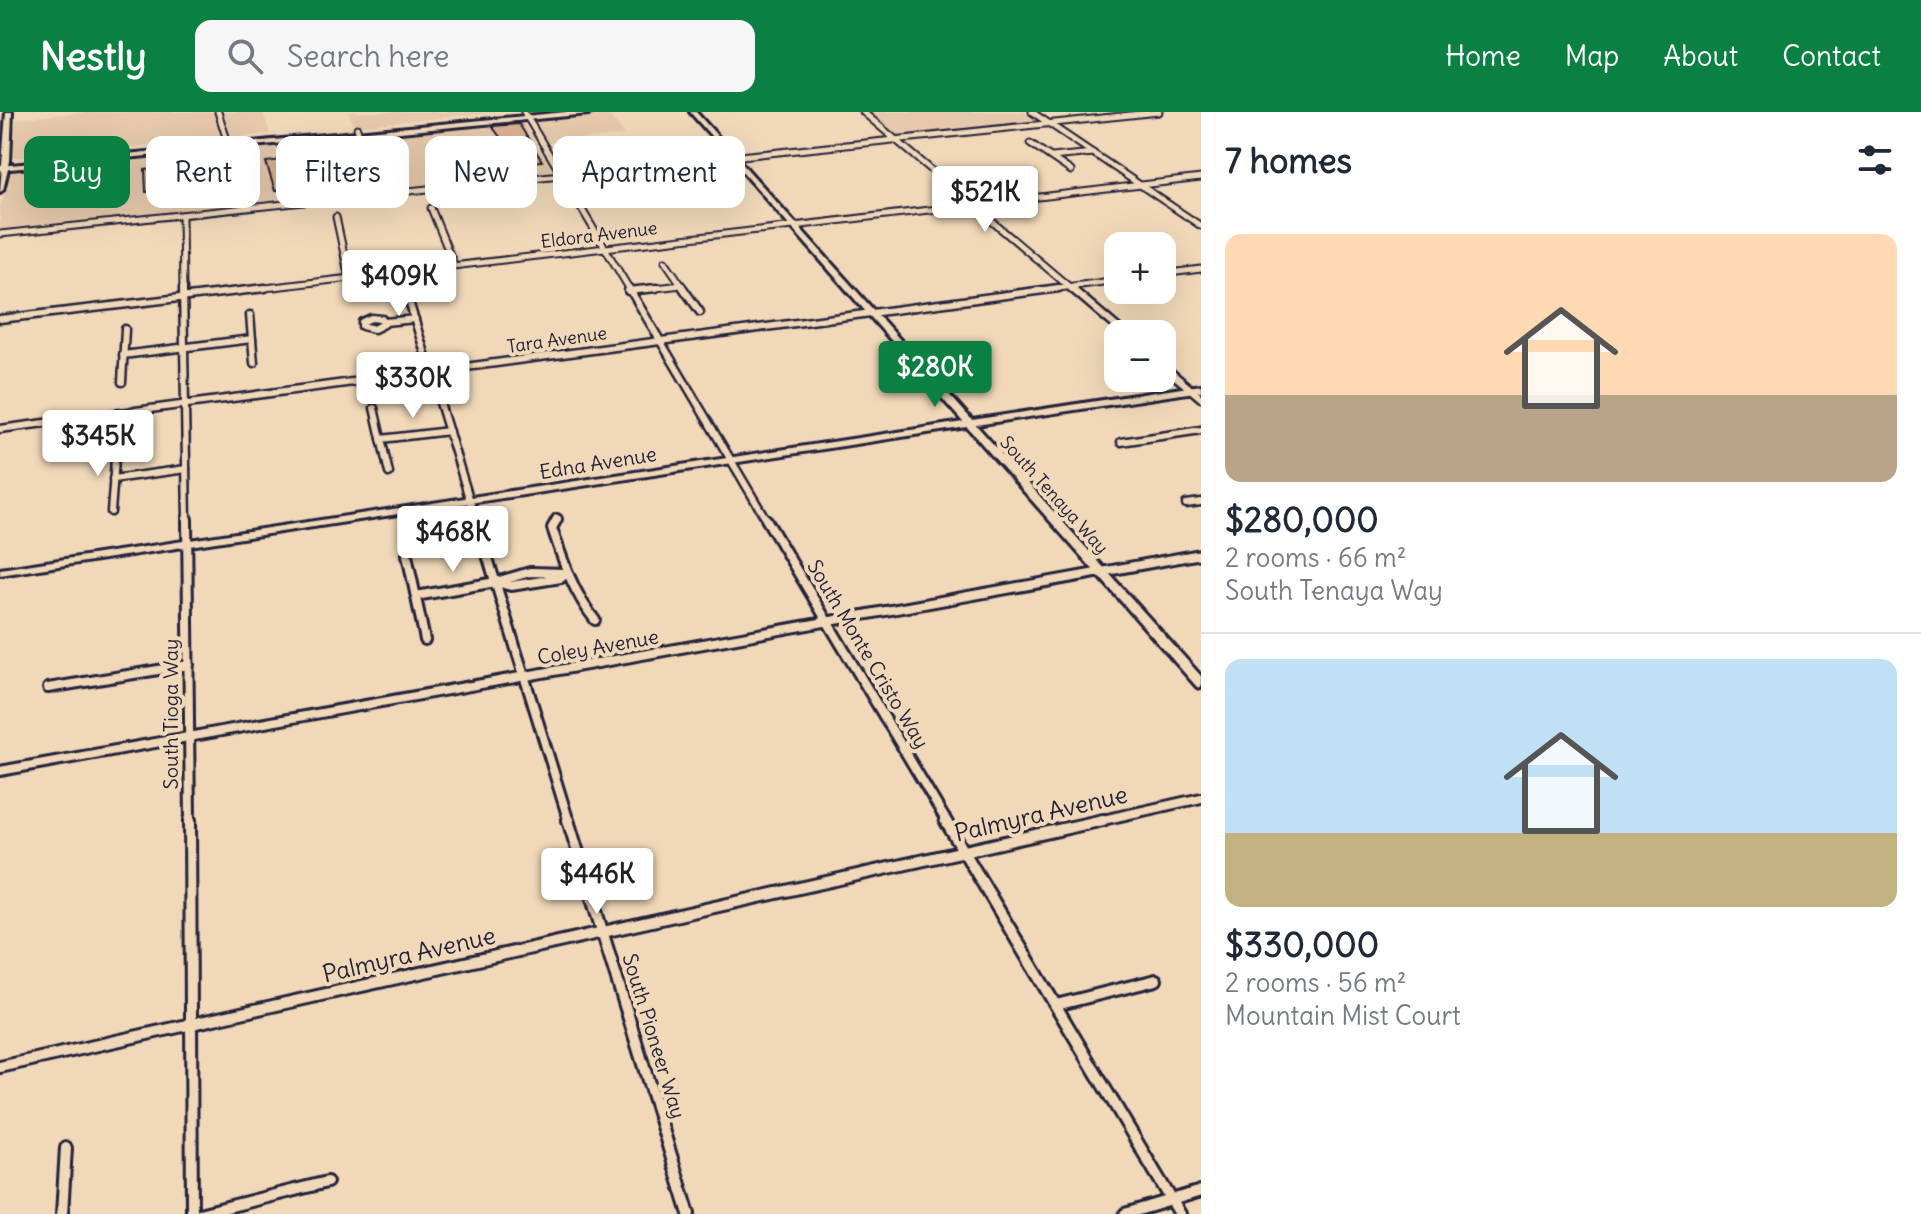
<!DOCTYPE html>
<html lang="en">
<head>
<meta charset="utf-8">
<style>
  body { margin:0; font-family:Delius,sans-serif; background:#f6f6f7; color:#1f2937; height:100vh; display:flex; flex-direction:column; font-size:30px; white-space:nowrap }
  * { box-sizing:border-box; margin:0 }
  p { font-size:26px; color:#747a83 }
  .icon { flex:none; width:44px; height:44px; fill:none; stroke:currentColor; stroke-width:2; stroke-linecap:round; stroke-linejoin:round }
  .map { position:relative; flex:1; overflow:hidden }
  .details { display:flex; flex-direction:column; background:#fff; width:720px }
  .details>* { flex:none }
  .banner { position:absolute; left:24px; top:24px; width:760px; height:72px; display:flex; gap:16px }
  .buttons { position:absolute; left:1104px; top:120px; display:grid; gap:16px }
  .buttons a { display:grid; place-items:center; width:72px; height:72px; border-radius:16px; background:#fff; box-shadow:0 8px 32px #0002; font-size:40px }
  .price { position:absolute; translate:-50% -68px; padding:0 18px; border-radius:8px; background:#fff; color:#222; font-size:26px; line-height:52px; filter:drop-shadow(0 2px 4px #0008) }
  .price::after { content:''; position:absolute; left:50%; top:48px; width:24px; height:18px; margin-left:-12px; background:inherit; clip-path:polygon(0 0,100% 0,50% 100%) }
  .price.on { background:#0b8043; color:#fff }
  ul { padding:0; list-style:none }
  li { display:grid; align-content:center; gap:16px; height:424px; padding:0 24px }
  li+li { border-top:2px solid #e0e1e3 }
  li span { display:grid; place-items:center; height:248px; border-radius:16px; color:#555 }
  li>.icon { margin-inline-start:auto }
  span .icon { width:144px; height:144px; fill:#fffc; stroke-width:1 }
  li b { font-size:34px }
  h2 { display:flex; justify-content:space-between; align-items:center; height:96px; padding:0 24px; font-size:34px }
  .tag { padding:0 28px; border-radius:16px; background:#fff; box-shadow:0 8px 32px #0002; font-size:28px; line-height:72px }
  .tag.on { background:#0b8043; color:#fff }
  header { display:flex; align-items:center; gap:48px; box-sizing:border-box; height:112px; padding:0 40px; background:#0b8043; color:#fff }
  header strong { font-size:38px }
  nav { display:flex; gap:44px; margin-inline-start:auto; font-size:28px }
  .search { width:560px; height:72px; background:#f6f6f7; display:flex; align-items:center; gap:20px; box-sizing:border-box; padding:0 28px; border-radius:16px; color:#747a83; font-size:30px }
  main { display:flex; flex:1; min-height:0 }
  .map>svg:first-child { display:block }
</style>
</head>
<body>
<header>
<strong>Nestly</strong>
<div class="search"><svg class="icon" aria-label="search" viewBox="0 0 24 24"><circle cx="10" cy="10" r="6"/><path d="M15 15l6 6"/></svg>Search here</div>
<nav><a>Home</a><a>Map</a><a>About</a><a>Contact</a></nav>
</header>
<main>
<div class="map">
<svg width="1201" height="1102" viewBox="0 0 1201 1102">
  <rect width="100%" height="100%" fill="#f1d8b9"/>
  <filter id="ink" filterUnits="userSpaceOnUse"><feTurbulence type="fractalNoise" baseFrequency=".0125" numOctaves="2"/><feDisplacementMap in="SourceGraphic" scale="16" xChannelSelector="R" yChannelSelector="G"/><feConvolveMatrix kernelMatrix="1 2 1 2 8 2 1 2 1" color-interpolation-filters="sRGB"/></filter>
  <g filter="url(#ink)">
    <!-- built -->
    <g fill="#e6c9ac">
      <polygon points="87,0 263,0 270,22 12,46 16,7"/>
      <polygon points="348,0 500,0 355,14"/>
      <polygon points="607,0 624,23 547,31 534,7"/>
      <polygon points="869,0 1025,0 1039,10 898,25"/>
      <polygon points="521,8 554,61 0,118 0,96 10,58"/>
    </g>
    <!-- building -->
    <g fill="#dbb193" stroke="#22223b" stroke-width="2">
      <polygon points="519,12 542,49 519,51 492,14"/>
      <polygon points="304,45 313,72 275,79 266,50"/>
      <polygon points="173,55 174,62 184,61 185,77 146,80 145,58"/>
    </g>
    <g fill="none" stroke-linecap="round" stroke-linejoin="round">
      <defs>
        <g id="street-far3">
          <polyline points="218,0 227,28"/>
          <polyline points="524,0 630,178"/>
          <polyline points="863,0 1073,178"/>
          <polyline points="1032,0 1201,114"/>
          <polyline points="357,16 364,38 361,44"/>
          <polyline points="1030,31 1071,59"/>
          <polyline points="1052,45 1093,41"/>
          <polyline points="431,96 454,153"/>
          <polyline points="182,103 183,178"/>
          <polyline points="336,105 349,166"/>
          <polyline points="0,122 1159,0"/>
          <polyline points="665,149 685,178"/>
          <polyline points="400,160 405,178"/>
          <polyline points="1162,162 1201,157"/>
          <polyline points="248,178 1201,66"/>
          <polyline points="638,178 682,173"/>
          <polyline points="1044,178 1118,168"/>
        </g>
        <g id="street-far2">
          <polyline points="183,176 187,409"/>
          <polyline points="405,176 476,409"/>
          <polyline points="629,176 767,409"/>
          <polyline points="683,176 700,200"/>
          <polyline points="1071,176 1125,222"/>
          <polyline points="628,179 656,176"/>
          <polyline points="250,203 254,251"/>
          <polygon points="371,206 382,207 384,212 374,217 362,214 362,210"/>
          <polyline points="0,207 265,176"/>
          <polyline points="385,210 415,207"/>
          <polyline points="123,243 252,227"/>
          <polyline points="1162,253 1201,286"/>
          <polyline points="122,270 125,217"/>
          <polyline points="374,296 389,361"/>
          <polyline points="0,317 1059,176"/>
          <polyline points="381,327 449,319"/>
          <polyline points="1121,330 1201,318"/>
          <polyline points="113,367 186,357"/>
          <polyline points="1186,392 1201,390"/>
          <polyline points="111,400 116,334"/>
        </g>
        <g id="street-far1">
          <polyline points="187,407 190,710"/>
          <polyline points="476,407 569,710"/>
          <path d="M557,407l-5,9c11,33 21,64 43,92"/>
          <polyline points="766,407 947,710"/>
          <polyline points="407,443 425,528"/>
          <polyline points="496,470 511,474 561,466 567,461"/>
          <polyline points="416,484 496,470 530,460 567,461"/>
          <polyline points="48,576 189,553"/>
          <polyline points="0,659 1201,442"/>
          <polyline points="1094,710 1201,686"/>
        </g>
        <g id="street">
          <polyline points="190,708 192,1102"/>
          <polyline points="568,708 689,1102"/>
          <polyline points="945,708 1180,1102"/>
          <polyline points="1056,893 1156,868"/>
          <polyline points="0,955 1103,708"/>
          <polyline points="62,1102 66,1036"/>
          <polyline points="199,1102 327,1070"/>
          <polyline points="1125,1102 1201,1079"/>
        </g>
        <g id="secondary">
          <polygon points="6,0 12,0 10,49 3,78 0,80"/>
          <polygon points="690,0 696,0 972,308 1201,273 1201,279 976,313 1201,564 1201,576 1197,575 967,315 0,463 0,457 963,310"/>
        </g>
        <polygon id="primary" points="566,0 593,0 589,2 0,58 0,54"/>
      </defs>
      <!-- street-far3 casing -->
      <use href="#street-far3" stroke="#22223b" stroke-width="9"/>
      <!-- street-far2 casing -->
      <use href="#street-far2" stroke="#22223b" stroke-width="11"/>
      <!-- street-far1 casing -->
      <use href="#street-far1" stroke="#22223b" stroke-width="14"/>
      <!-- street casing -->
      <use href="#street" stroke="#22223b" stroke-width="16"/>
      <!-- secondary casing -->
      <use href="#secondary" stroke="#22223b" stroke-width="6"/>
      <!-- primary casing -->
      <use href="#primary" stroke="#22223b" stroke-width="6"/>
      <!-- street-far3 -->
      <use href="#street-far3" stroke="#f1d8b9" stroke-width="5"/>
      <!-- street-far2 -->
      <use href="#street-far2" stroke="#f1d8b9" stroke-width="6"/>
      <!-- street-far1 -->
      <use href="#street-far1" stroke="#f1d8b9" stroke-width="8"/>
      <!-- street -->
      <use href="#street" stroke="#f1d8b9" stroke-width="10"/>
      <!-- secondary -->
      <use href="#secondary" fill="#f1d8b9" fill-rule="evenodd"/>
      <!-- primary -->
      <use href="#primary" fill="#f1d8b9" fill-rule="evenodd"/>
    </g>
  </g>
  <g text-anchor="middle" stroke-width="8" stroke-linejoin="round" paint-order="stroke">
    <!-- far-street labels -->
    <g font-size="18" fill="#22223b" stroke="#f1d8b9">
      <text transform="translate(599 123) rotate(-7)" y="6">Eldora Avenue</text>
      <text transform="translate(557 228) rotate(-8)" y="6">Tara Avenue</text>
      <text transform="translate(1054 383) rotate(48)" y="6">South Tenaya Way</text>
    </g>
    <!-- street labels -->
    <g font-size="20" fill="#22223b" stroke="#f1d8b9">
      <text transform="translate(598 351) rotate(-9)" y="7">Edna Avenue</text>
      <text transform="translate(598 535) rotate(-10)" y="7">Coley Avenue</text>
      <text transform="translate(868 542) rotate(59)" y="7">South Monte Cristo Way</text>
      <text transform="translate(171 602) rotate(-90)" y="7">South Tioga Way</text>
      <text transform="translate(654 924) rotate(73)" y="7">South Pioneer Way</text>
    </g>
    <!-- near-street labels -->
    <g font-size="24" fill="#22223b" stroke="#f1d8b9">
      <text transform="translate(1041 702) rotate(-13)" y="8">Palmyra Avenue</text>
      <text transform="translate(409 843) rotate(-13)" y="8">Palmyra Avenue</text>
    </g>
  </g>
</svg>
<div class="buttons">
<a>+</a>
<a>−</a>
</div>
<b class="price" style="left:985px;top:122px">$521K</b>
<b class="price" style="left:399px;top:206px">$409K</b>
<b class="price on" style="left:935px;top:297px">$280K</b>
<b class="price" style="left:413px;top:308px">$330K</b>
<b class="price" style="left:98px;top:366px">$345K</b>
<b class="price" style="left:453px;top:462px">$468K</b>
<b class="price" style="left:597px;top:804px">$446K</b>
<div class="banner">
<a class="tag on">Buy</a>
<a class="tag">Rent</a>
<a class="tag">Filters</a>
<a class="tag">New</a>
<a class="tag">Apartment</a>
</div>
</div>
<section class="details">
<h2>7 homes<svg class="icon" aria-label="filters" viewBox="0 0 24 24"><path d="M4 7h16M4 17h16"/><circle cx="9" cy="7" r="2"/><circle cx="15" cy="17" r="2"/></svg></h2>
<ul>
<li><span style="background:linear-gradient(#ffd9b3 65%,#b9a48a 0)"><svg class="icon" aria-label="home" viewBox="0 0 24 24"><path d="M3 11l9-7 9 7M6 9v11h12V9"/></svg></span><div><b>$280,000</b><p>2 rooms · 66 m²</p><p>South Tenaya Way</p></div></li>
<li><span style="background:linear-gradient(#bfe0f5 70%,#c2b280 0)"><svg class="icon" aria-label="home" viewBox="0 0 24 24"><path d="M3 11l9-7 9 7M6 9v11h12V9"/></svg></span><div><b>$330,000</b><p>2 rooms · 56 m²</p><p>Mountain Mist Court</p></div></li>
</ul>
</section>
</main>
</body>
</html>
